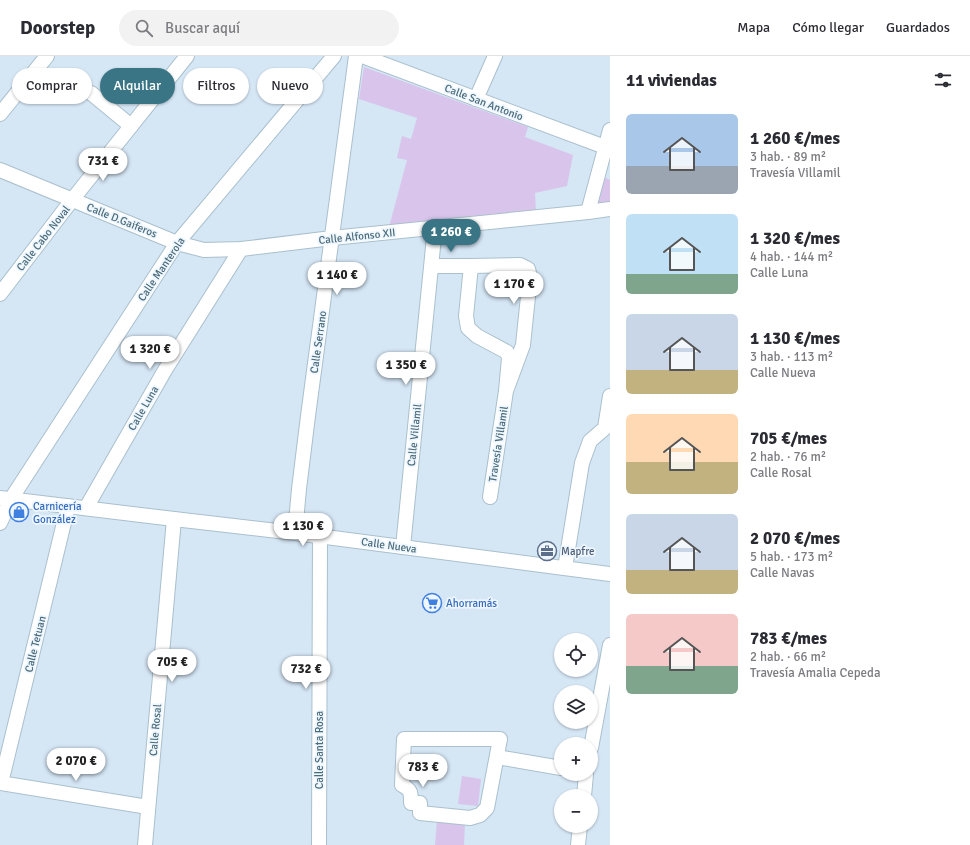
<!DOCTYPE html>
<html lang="es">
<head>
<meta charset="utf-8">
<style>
  body { margin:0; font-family:Signika,sans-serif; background:#f2f2f3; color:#2b2b33; height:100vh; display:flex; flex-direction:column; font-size:15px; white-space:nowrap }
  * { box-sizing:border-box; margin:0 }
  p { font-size:13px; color:#7c7c81 }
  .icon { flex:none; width:22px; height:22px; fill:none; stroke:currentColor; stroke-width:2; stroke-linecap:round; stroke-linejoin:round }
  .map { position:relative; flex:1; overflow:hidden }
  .sheet { display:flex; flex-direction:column; background:#fff; width:360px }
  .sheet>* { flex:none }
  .hud { position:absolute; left:12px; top:12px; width:380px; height:36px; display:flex; gap:8px }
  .tools { position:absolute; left:554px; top:577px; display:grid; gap:8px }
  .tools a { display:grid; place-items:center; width:44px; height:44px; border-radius:50%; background:#fff; box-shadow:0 1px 3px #0004; font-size:20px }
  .price { position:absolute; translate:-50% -34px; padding:0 9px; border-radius:14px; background:#fff; color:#222; font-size:13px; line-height:26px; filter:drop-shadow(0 1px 2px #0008) }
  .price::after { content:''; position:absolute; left:50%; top:24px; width:12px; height:9px; margin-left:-6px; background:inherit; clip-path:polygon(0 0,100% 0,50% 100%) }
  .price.active { background:#397585; color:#fff }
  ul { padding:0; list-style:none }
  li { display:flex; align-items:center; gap:12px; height:100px; padding:0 16px }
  li span { display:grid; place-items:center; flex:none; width:112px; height:80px; border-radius:6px; color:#555 }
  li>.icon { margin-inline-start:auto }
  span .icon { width:48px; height:48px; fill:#fffc; stroke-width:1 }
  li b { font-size:17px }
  h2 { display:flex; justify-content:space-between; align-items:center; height:48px; padding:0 16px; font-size:17px }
  .tag { padding:0 14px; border-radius:18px; background:#fff; box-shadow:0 1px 3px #0004; font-size:14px; line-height:36px }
  .tag.active { background:#397585; color:#fff }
  header { display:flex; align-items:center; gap:24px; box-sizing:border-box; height:56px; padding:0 20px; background:#fff; border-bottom:1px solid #e1e1e2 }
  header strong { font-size:19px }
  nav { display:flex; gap:22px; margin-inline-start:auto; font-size:14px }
  .search { width:280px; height:36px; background:#f2f2f3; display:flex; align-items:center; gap:10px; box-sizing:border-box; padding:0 14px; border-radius:22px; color:#7c7c81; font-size:15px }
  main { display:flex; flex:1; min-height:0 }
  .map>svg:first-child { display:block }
</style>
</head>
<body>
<header>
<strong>Doorstep</strong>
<div class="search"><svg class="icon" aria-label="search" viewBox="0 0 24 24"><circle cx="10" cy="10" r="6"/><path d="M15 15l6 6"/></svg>Buscar aquí</div>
<nav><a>Mapa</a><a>Cómo llegar</a><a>Guardados</a></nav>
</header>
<main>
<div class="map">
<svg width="610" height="789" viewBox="0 0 610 789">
  <rect width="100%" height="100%" fill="#e7f1fd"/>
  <!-- residential -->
  <path fill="#d5e6f5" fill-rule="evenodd" d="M0,0h610v789h-610zM561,584h30v30h-30zM561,636h30v30h-30zM561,688h30v30h-30zM561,740h30v30h-30z"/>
  <!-- green -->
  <g fill="#d9c5eb">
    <polygon points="364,11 528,71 525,81 573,99 567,130 535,137 536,157 389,171 407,104 397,102 402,80 411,83 417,62 359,43"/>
    <polygon points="604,121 610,124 610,153 588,156"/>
    <polygon points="462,720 481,723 478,750 458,748"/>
    <polygon points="437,764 465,766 464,789 435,789"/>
  </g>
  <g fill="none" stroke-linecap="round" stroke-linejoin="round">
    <defs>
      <g id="street">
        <polyline points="362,0 605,91"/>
        <polyline points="91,37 131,70"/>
        <polyline points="476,43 495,0"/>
        <polyline points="0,58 47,0"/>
        <polyline points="0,114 177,187 204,194 241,193 332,182 588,156 610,153"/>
        <polyline points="588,156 610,74"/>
        <polyline points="432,210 471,210"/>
        <polyline points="0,238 72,144 187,0"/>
        <polyline points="490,441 506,335 523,289 530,221 528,213 520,209 471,210 466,260 468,272 477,280 507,296 509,302 506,335"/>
        <polyline points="0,442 174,463 295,477 610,518"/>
        <polyline points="86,452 165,314 241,193"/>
        <polyline points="0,467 11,443 177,187 334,0"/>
        <polyline points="295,477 299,433 308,360 356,0"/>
        <polyline points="403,491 435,171"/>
        <polyline points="565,512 582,407 590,385 605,372 610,340"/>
        <path d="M404,683h96l-13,69 -7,7 -10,3 -50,-5v-10h-9c0,-11 0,-13 -9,-18z"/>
        <polyline points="591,692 610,589"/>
        <polyline points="497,701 561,712"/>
        <polyline points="0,727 148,751"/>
        <polyline points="1,727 68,450"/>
        <polyline points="584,740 586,718"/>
        <polyline points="145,789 174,463"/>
        <polyline points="319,789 320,480"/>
        <polyline points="578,789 580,770"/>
      </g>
    </defs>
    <!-- street casing -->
    <use href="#street" stroke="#aac0cd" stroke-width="16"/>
    <!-- street -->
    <use href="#street" stroke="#fff" stroke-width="14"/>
  </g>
  <!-- icons -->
  <defs>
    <symbol id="shop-ring" viewBox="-11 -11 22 22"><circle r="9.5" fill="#eef6ff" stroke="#3f7fe0" stroke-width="1.5"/><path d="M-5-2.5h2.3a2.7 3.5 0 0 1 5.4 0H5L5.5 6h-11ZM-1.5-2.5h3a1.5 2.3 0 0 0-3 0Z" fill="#3f7fe0"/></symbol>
    <symbol id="office-ring" viewBox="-11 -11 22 22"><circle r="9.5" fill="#eef6ff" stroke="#5c6f8a" stroke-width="1.5"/><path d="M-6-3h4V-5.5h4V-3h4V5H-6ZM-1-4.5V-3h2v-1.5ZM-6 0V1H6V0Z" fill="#5c6f8a"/></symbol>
    <symbol id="supermarket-ring" viewBox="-11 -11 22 22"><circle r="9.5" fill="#eef6ff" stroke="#3f7fe0" stroke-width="1.5"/><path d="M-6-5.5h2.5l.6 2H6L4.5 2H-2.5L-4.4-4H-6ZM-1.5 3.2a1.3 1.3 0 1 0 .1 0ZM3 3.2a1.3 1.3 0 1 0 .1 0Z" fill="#3f7fe0"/></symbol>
  </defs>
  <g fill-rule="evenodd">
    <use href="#shop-ring" x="8" y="445" width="22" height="22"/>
    <use href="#office-ring" x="536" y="484" width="22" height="22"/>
    <use href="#supermarket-ring" x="421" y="536" width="22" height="22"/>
  </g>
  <g text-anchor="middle" stroke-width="3.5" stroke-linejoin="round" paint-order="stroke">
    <!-- street labels -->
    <g font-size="11" fill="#4a6b78" stroke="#eef6ff">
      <text transform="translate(484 46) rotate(21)" y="4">Calle San Antonio</text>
      <text transform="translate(122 164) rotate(22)" y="4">Calle D.Gaiferos</text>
      <text transform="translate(357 180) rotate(-6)" y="4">Calle Alfonso XII</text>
      <text transform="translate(43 182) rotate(-52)" y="4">Calle Cabo Noval</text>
      <text transform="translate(161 213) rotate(-56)" y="4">Calle Manterola</text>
      <text transform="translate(318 286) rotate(-82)" y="4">Calle Serrano</text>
      <text transform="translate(143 352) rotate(-60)" y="4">Calle Luna</text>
      <text transform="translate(414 379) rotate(-84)" y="4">Calle Villamil</text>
      <text transform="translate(498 388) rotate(-81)" y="4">Travesía Villamil</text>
      <text transform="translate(389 489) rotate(8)" y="4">Calle Nueva</text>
      <text transform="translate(35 588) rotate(-76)" y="4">Calle Tetuan</text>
      <text transform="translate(155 674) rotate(-85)" y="4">Calle Rosal</text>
      <text transform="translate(319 694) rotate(-90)" y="4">Calle Santa Rosa</text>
    </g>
    <!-- shop labels -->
    <g font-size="11" fill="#366cbe" stroke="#eef6ff" text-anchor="start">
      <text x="33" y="454">Carnicería<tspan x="33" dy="13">González</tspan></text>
      <text x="446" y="551">Ahorramás</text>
    </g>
    <!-- service labels -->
    <g font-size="11" fill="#4e5e75" stroke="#eef6ff" text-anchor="start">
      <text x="561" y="499">Mapfre</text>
    </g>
  </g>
</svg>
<div class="tools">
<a><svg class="icon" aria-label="locate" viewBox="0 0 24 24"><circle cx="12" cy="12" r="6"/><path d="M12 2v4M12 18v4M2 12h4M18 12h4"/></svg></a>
<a><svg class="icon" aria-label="layers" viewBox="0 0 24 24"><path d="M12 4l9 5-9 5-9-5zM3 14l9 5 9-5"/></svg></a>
<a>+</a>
<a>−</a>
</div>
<b class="price" style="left:103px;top:126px">731 €</b>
<b class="price active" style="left:451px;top:197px">1 260 €</b>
<b class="price" style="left:337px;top:240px">1 140 €</b>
<b class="price" style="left:514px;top:249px">1 170 €</b>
<b class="price" style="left:150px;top:314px">1 320 €</b>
<b class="price" style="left:406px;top:330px">1 350 €</b>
<b class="price" style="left:303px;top:491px">1 130 €</b>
<b class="price" style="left:172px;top:627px">705 €</b>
<b class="price" style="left:306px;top:634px">732 €</b>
<b class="price" style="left:76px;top:726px">2 070 €</b>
<b class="price" style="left:423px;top:732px">783 €</b>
<div class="hud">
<a class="tag">Comprar</a>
<a class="tag active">Alquilar</a>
<a class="tag">Filtros</a>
<a class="tag">Nuevo</a>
</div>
</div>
<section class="sheet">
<h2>11 viviendas<svg class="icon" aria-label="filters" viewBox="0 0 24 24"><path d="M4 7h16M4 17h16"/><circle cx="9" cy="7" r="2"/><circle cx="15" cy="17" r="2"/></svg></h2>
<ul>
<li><span style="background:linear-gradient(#a9c7e8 65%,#9aa5b1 0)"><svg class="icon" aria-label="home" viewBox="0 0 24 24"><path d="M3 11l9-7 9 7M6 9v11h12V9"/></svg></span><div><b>1 260 €/mes</b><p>3 hab. · 89 m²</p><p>Travesía Villamil</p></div></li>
<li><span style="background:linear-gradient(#bfe0f5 75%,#7fa58c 0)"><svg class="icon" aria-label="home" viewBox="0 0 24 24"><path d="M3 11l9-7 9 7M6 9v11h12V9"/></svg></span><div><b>1 320 €/mes</b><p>4 hab. · 144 m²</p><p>Calle Luna</p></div></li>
<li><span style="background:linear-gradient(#c9d6e8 70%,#c2b280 0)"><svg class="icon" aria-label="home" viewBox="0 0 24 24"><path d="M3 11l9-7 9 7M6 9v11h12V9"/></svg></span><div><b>1 130 €/mes</b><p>3 hab. · 113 m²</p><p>Calle Nueva</p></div></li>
<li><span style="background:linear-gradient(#ffd9b3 60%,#c2b280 0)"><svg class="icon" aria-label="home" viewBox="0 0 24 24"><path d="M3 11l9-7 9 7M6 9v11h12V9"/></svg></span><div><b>705 €/mes</b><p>2 hab. · 76 m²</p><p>Calle Rosal</p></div></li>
<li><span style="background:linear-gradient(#c9d6e8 70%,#c2b280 0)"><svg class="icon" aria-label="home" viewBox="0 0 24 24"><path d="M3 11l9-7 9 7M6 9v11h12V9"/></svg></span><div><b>2 070 €/mes</b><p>5 hab. · 173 m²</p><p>Calle Navas</p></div></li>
<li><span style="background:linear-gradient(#f6c9c9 65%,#7fa58c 0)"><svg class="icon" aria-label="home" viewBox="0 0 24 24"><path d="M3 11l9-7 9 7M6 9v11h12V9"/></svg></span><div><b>783 €/mes</b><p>2 hab. · 66 m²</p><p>Travesía Amalia Cepeda</p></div></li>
</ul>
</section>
</main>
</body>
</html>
